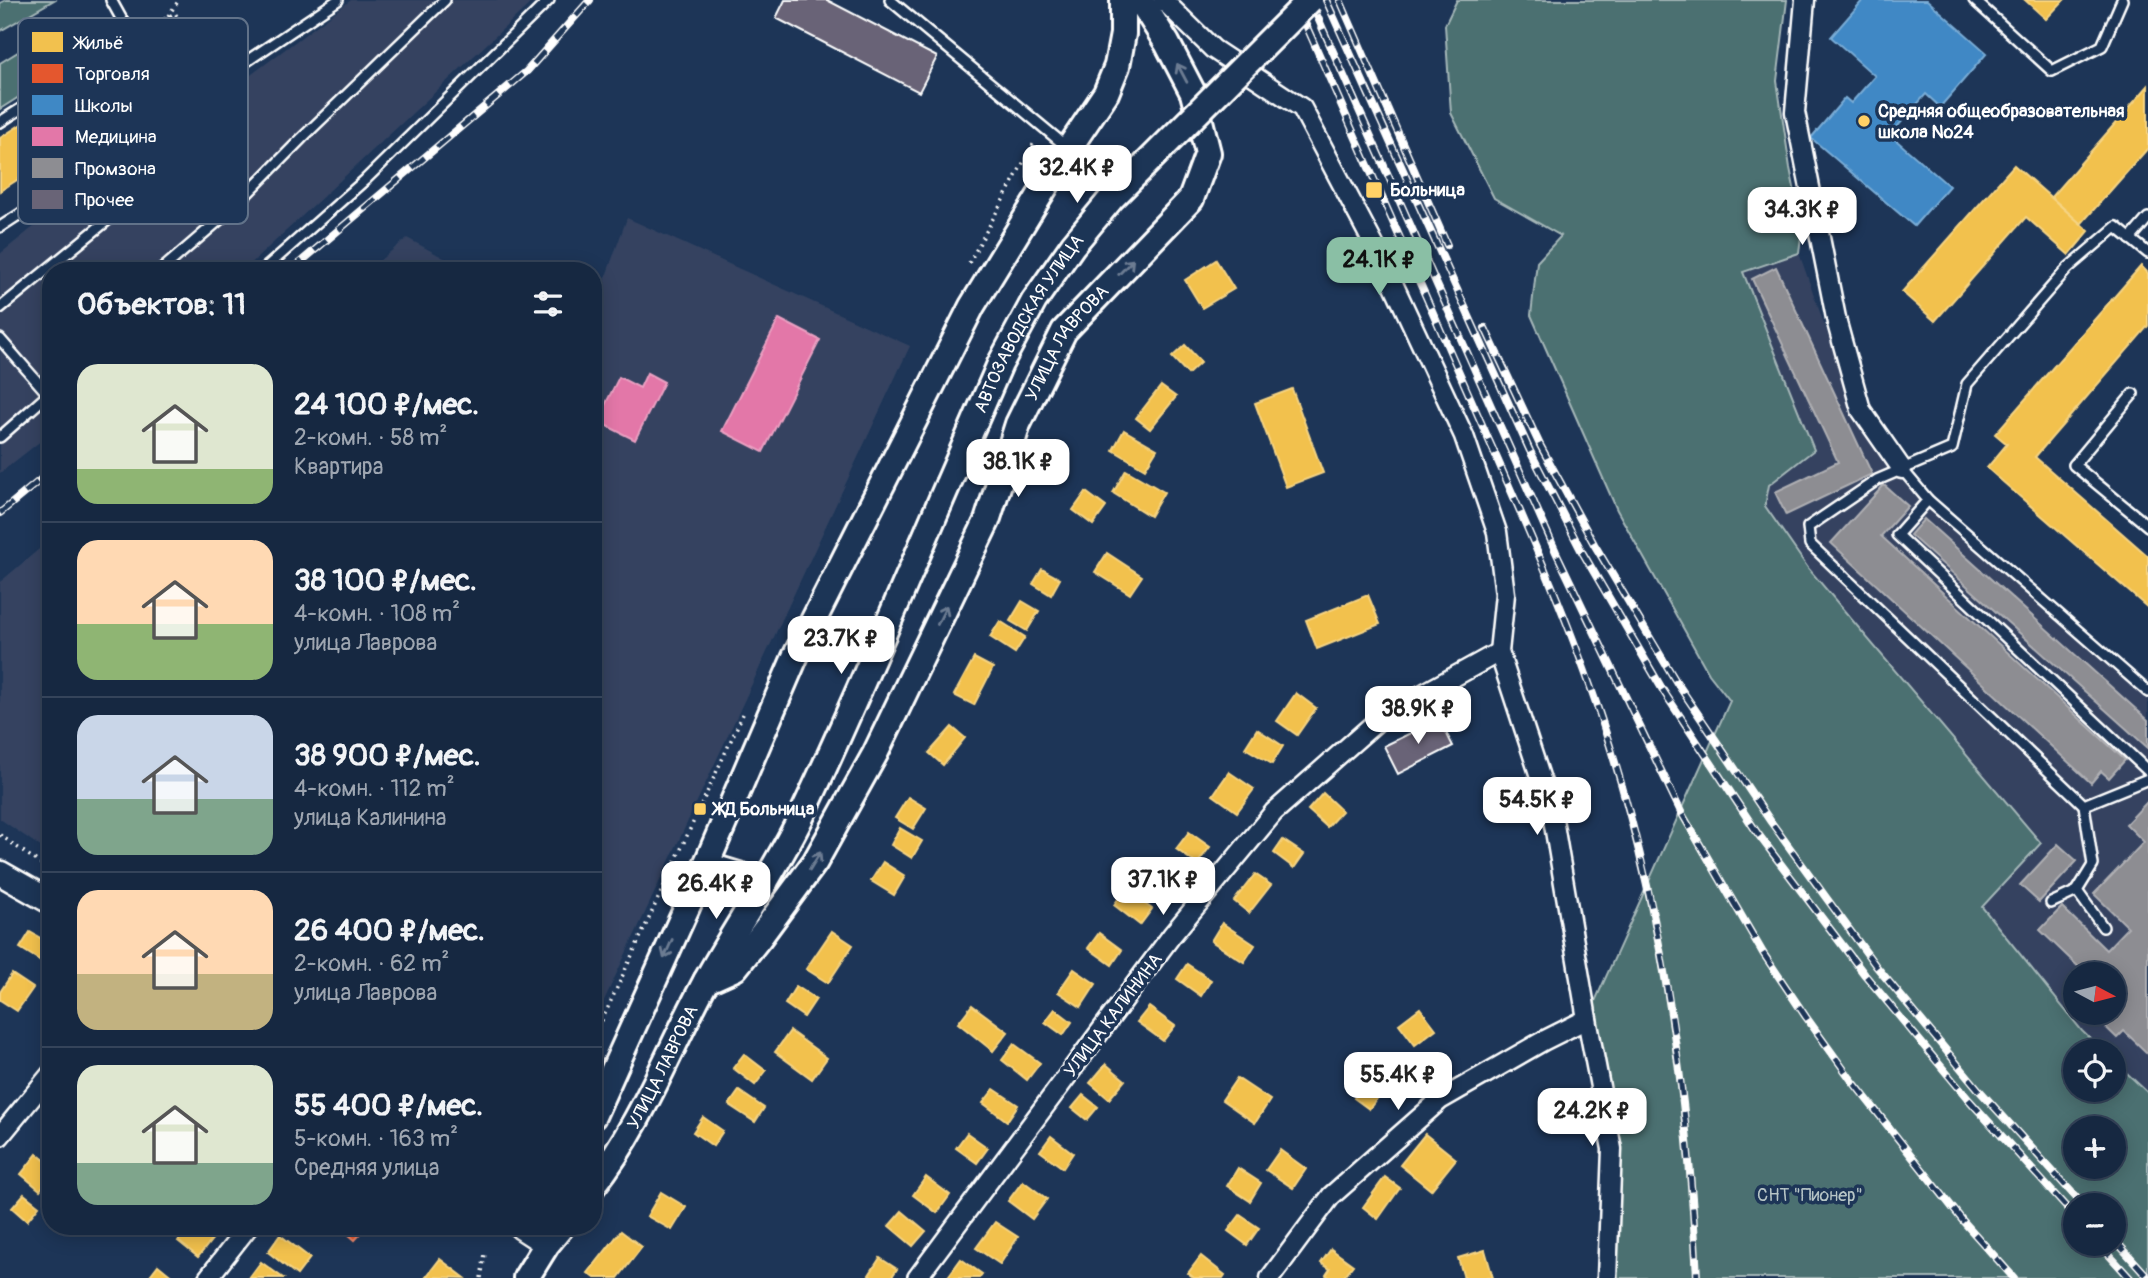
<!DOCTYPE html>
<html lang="ru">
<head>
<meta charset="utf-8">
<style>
  body { margin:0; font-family:Pangolin,sans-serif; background:#1f3048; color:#f1f3f6; height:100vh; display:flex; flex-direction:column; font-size:26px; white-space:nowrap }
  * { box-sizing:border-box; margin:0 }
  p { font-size:23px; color:#9ea6b1 }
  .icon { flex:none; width:38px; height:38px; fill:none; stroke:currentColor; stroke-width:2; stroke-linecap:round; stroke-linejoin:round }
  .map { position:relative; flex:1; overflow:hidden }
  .drawer { position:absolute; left:42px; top:262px; width:560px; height:973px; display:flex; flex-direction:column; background:#162841; border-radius:28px; box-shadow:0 4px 18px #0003,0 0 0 2px #35445a }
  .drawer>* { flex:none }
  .needle { width:46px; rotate:97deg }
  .buttons { position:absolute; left:2063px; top:962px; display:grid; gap:14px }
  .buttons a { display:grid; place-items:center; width:63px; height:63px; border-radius:50%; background:#162841; box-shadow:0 4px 18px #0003,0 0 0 2px #35445a; font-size:35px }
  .price { position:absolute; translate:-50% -60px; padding:0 16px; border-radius:14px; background:#fff; color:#222; font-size:23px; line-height:46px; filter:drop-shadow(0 2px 4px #0008) }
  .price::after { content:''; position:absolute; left:50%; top:42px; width:21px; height:16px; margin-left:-10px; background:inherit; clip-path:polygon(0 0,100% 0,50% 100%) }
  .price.active { background:#8abfa5; color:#111 }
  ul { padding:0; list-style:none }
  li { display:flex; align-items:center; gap:21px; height:175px; padding:0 35px }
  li+li { border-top:2px solid #35445a }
  li span { display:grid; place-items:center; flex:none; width:196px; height:140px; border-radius:21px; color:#555 }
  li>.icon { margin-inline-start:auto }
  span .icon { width:84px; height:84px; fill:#fffc; stroke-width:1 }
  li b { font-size:30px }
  h2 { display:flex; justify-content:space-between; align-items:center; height:84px; padding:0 35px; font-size:30px }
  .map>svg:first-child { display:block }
</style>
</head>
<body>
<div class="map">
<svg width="2148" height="1278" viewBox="0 0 2148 1278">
  <rect width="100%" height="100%" fill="#1d3557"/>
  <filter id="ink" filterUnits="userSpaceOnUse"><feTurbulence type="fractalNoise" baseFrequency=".0143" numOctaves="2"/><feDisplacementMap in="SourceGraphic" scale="14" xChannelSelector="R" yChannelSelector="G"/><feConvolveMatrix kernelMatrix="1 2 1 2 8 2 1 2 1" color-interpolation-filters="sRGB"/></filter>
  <g filter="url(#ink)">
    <!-- built -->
    <g fill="#344361" fill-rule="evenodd">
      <polygon points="351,0 534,0 243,271 51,271 51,433 0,473 0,254 31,229 192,119"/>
      <polygon points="627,218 910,346 593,1024 593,312"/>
      <polygon points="407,238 468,271 367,271"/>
      <path d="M1799,253l62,175 41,41 26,31 220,192v401l-34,-32v-9h-10l-22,-21 -100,-124 59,-64 -233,-275 -43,-62 4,-21 -26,-213zM2076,975h38v38h-38z"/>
      <polygon points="51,539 51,854 0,819 0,582"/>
    </g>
    <!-- green -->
    <g fill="#4b6f71" stroke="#a5b7b8" stroke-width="2" fill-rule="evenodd">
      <polygon points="6,0 54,0 0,31 0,3"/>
      <path d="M1457,0h330l-10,81 13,87 12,59 -3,26 -56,19 71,178 -45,35 -4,21 43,62 233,275 -59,64 100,124 22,21h-28v38h38v-29l34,32v185h-541l5,-129 -25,-130 143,-318 -21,-27 -92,-164 -86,-195 6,-53 24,-26 -67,-38 -43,-85 -6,-88zM2076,1129h38v38h-38zM2076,1206h38v38h-38z"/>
      <polygon points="68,21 88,53 0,109 0,63"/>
    </g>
    <!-- homes -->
    <g fill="#f2c14e" stroke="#f6d483" stroke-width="2">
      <polygon points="2025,0 2064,0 2046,19"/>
      <polygon points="168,29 192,67 0,191 0,138"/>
      <polygon points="2148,86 2148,148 2081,224 2051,197"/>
      <polygon points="2014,165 2089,231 2069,255 2026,217 1935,321 1902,292"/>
      <polygon points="1216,260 1234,289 1202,308 1185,280"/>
      <polygon points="2141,266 2148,273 2148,326 2035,457 2148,556 2148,608 1987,468 2007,444 1995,434"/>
      <polygon points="1185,345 1201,362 1188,374 1172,357"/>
      <polygon points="1161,386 1176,397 1150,429 1136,418"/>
      <polygon points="1292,389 1323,473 1286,487 1255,403"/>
      <polygon points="1124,430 1157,449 1145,469 1113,450"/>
      <polygon points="1126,470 1164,492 1150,516 1113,493"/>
      <polygon points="1086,492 1106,507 1093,525 1073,510"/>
      <polygon points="1107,553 1142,576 1130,594 1095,572"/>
      <polygon points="1042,569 1060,579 1051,595 1033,584"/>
      <polygon points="1368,595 1380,624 1317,649 1306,620"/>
      <polygon points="1022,601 1039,611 1027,631 1010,621"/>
      <polygon points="1000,621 1025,637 1015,653 990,637"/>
      <polygon points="974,658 993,668 974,705 954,695"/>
      <polygon points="1296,693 1316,708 1297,735 1277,721"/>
      <polygon points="952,727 965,738 943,765 929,753"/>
      <polygon points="1257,729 1283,746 1272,764 1245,748"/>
      <polygon points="1229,772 1254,789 1237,812 1213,795"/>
      <polygon points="1323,793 1342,811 1327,827 1308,810"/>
      <polygon points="908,797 926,808 913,829 895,818"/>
      <polygon points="900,828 922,841 912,858 891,845"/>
      <polygon points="1189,832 1210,847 1197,864 1176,849"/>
      <polygon points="1283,840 1304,854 1294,868 1274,853"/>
      <polygon points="883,862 905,876 894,895 871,881"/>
      <polygon points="1255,874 1271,885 1249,913 1234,901"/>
      <polygon points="1125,889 1152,909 1140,925 1114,905"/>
      <polygon points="1222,923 1255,945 1244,962 1211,941"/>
      <polygon points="832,931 853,945 828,983 806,969"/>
      <polygon points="30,932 51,944 49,966 20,948"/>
      <polygon points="1099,933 1122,950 1112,965 1088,948"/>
      <polygon points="1187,964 1211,980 1201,996 1177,979"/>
      <polygon points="1074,969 1096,984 1081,1007 1058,992"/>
      <polygon points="12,974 33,988 17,1011 0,1000 0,992"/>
      <polygon points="796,986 816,999 804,1017 785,1004"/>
      <polygon points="972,1005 1008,1032 993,1051 958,1023"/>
      <polygon points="1149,1007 1175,1026 1163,1041 1137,1022"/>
      <polygon points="1420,1008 1436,1029 1415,1045 1399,1024"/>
      <polygon points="1055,1009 1072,1022 1063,1035 1045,1022"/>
      <polygon points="790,1031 827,1058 812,1079 775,1052"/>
      <polygon points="1014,1044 1040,1063 1027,1080 1002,1060"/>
      <polygon points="744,1054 766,1071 755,1085 733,1068"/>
      <polygon points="1106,1064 1125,1080 1109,1099 1090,1083"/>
      <polygon points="1374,1072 1389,1083 1369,1109 1354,1098"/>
      <polygon points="1237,1078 1270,1100 1255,1123 1222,1100"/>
      <polygon points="994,1089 1018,1105 1007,1121 983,1103"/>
      <polygon points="739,1091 764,1108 755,1122 729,1105"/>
      <polygon points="1083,1095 1098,1107 1087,1120 1072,1108"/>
      <polygon points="703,1117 723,1131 713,1146 693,1132"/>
      <polygon points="967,1133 988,1148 977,1163 956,1148"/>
      <polygon points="1425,1134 1456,1159 1431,1190 1400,1165"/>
      <polygon points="1051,1136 1073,1153 1063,1168 1040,1151"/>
      <polygon points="1280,1150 1306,1169 1293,1188 1266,1170"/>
      <polygon points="37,1154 51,1165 51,1176 40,1190 21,1174"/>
      <polygon points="1238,1168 1261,1183 1250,1201 1227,1186"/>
      <polygon points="926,1177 950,1195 937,1213 913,1195"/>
      <polygon points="1385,1177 1400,1188 1378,1219 1363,1207"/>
      <polygon points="1023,1181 1047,1199 1032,1219 1008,1201"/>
      <polygon points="661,1192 686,1207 672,1230 647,1216"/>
      <polygon points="24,1194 39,1206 27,1221 12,1208"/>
      <polygon points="902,1211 926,1231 913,1246 889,1226"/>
      <polygon points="1240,1215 1259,1228 1247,1245 1228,1231"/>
      <polygon points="995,1222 1018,1237 1000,1264 976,1248"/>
      <polygon points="189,1227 211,1227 218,1232 198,1257 178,1241"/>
      <polygon points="621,1231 642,1247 618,1278 595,1278 588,1273"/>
      <polygon points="280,1235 310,1258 297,1275 268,1252"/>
      <polygon points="1331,1249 1353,1265 1343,1278 1330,1278 1326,1275 1330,1269 1321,1263"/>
      <polygon points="1485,1250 1493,1278 1464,1278 1458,1258"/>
      <polygon points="1201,1256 1225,1275 1223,1278 1194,1278 1188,1273"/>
      <polygon points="880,1258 897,1269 891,1278 873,1278 869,1275"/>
      <polygon points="440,1259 465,1278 426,1277"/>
      <polygon points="961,1259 982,1274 979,1278 947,1278"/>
      <polygon points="261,1262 283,1278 249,1278"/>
      <polygon points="158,1265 174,1278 148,1278"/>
    </g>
    <!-- shops -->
    <polygon fill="#e4572e" stroke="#ec896d" stroke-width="2" points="340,1227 367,1227 355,1240"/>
    <!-- schools -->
    <polygon fill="#3f88c5" stroke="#79acd6" stroke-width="2" points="1863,0 1927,0 1987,53 1940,107 1926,94 1890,135 1949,186 1914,226 1811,138 1845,98 1851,103 1875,76 1831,37"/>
    <!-- health -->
    <g fill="#e377a8" stroke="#eba0c2" stroke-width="2">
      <polygon points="779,319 820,340 763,452 722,431"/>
      <polygon points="647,373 664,382 635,440 597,421 619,377 640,388"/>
    </g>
    <!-- industry -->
    <g fill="#8d8d92" stroke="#afafb3" stroke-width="2">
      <polygon points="1776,267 1872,474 1786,515 1775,492 1838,462 1752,279"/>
      <polygon points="1884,485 1908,506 1881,536 2125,760 2109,778 2101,771 2091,783 1831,543"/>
      <polygon points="1924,519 2148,720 2148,748 1910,535"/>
      <polygon points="2148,801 2148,1054 2124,1031 2117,1038 2091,1013 2114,1013 2114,975 2087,975 2040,930 2062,907 2106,950 2128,927 2094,894 2144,842 2126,824"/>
      <polygon points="2058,844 2077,861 2039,902 2020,885"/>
    </g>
    <!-- building -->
    <g fill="#696477" stroke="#fff" stroke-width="2">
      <polygon points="785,0 827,0 937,57 919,92 776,18"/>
      <polygon points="1439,719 1453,746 1398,774 1384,746"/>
    </g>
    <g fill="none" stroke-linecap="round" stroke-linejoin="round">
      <defs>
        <g id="service">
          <polyline points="890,0 1067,147"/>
          <polyline points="1974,0 2052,71 2102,46 2122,0"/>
          <polyline points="0,122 132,38 111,0"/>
          <polyline points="0,227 177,112 217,81 338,0"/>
          <polyline points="2130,239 2148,218"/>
          <polyline points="2148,253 2116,227 2068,268 1967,384 1952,448 1877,480 1808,527 1810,544 2084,805 2148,779"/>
          <polyline points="160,271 231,210 302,138 445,0"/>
          <polyline points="262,271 365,180 549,0"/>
          <polyline points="0,308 164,174"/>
          <polyline points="0,339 48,394"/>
          <polyline points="2133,394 2074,465 2148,526"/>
          <polyline points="0,437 51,392"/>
          <polyline points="1902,469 1928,500 2148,692"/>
          <polyline points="1928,500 1897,535 2148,771"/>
          <polyline points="2077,891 2103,927"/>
          <polyline points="2051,903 2077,891 2093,865 2084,805"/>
        </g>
        <g id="minor">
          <polyline points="1163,0 1213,49 1302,108 1383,262 1464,436 1497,532 1505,594 1499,652 1552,813 1587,1019 1612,1149 1607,1278"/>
          <polyline points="1805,0 1795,112 1837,323 1861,410 1902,469"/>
          <polyline points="0,1136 51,1074"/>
          <polyline points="208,1278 248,1227"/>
          <polyline points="917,1278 1172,935 1274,812 1383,716 1499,652"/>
          <polyline points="1270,1278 1331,1196 1440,1100 1543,1041 1587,1019"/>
        </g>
        <g id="tertiary">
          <polyline points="0,873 51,902"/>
          <polyline points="521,1227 547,1244"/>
        </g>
        <g id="secondary">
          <polyline points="706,865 765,883"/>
          <path id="s1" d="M706,981l29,-13 24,-30 56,-76 60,-108 112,-233 31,-97 46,-93 127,-132 17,-46 -15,-60 -26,-50 -27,-43"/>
          <polyline points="593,1116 706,865 795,657 972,306 1069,148 1106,93 1117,66 1123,34 1123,0"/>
          <path id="s2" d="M593,1186c49,-62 76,-137 113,-205 31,-56 68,-108 96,-166 52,-109 98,-220 146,-331"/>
          <polyline points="526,1278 547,1244 561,1227"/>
        </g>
      </defs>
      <!-- service casing -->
      <use href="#service" stroke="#fff" stroke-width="14"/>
      <!-- minor casing -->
      <use href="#minor" stroke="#fff" stroke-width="23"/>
      <!-- tertiary casing -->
      <use href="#tertiary" stroke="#fff" stroke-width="28"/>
      <!-- secondary casing -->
      <use href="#secondary" stroke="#fff" stroke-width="30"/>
      <!-- path -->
      <g stroke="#fff" stroke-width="3.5" stroke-dasharray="2 5" stroke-linecap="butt">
        <polyline points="168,16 179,0"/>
        <polyline points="146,30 175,13 209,68"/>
        <polyline points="157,164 154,160 177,131"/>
        <polyline points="969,263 1035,141"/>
        <polyline points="0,835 51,871"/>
        <polyline points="593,1040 744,712"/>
        <polyline points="481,1278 485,1254"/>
      </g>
      <!-- service -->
      <use href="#service" stroke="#1d3557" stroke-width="9"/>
      <!-- minor -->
      <use href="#minor" stroke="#1d3557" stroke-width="18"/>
      <!-- tertiary -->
      <use href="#tertiary" stroke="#1d3557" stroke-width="23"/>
      <!-- secondary -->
      <use href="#secondary" stroke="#1d3557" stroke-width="24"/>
      <defs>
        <g id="rail">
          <path d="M1295,0c59,134 119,269 178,404 45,103 93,207 128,314 60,181 87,370 96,560"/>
          <polyline points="1310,0 1556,552 1681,812 1763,953 1806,1017 1850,1078 1963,1221 2014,1278"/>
          <polyline points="1326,0 1530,451 1581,550 1664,692 1758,834 1865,975 1969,1100 2076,1218"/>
          <polyline points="1340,0 1447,245"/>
          <polyline points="290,271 527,71 590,0"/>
          <polyline points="1485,328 1540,445 1594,544 1677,683 1771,822 1876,966 1979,1090 2084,1206"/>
          <polyline points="0,513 51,471"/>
          <polyline points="2114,1239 2148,1277"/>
          <polyline points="2099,1244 2130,1278"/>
        </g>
      </defs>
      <!-- rail casing -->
      <use href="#rail" stroke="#fff" stroke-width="8"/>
      <!-- rail -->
      <use href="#rail" stroke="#1d3557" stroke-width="5" stroke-dasharray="16" stroke-linecap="butt"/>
      <defs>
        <g id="secondary-bridge">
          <path id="s3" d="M948,484l52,-120 34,-63 39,-56 38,-46 199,-199"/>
        </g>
      </defs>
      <!-- secondary-bridge casing -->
      <use href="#secondary-bridge" stroke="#fff" stroke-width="30" stroke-linecap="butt"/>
      <!-- secondary-bridge -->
      <use href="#secondary-bridge" stroke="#1d3557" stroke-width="24"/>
    </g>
    <!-- one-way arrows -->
    <defs><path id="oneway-shaft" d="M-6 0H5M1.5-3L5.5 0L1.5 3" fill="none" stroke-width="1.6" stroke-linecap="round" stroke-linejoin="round" transform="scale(1.75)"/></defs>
    <g stroke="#6c7c92">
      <use href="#oneway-shaft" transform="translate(1182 73) rotate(-118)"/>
      <use href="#oneway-shaft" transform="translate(1126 267) rotate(-46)"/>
      <use href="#oneway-shaft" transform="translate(942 615) rotate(-64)"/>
      <use href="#oneway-shaft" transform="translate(815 861) rotate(-58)"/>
      <use href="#oneway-shaft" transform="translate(668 949) rotate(114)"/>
    </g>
  </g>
  <!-- markers -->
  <g fill="#ffd166" stroke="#1d3557" stroke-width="2.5">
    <circle cx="1864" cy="121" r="7"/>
    <rect x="1365" y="181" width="18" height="18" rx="3.5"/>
    <rect x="693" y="802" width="14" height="14" rx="3.5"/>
  </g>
  <g text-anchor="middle" stroke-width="7" stroke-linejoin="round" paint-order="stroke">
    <!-- poi labels -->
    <g font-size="18" font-weight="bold" fill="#fff" stroke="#1d3557" text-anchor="start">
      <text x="1878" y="117">Средняя общеобразовательная<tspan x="1878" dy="21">школа №24</tspan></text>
      <text x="1390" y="196">Больница</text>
      <text x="714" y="815">ЖД Больница</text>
    </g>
    <!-- street labels -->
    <g font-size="18" fill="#fff" stroke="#1d3557">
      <text dy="6" stroke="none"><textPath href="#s3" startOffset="180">АВТОЗАВОДСКАЯ УЛИЦА</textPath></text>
      <text dy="6" stroke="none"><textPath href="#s1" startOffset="744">УЛИЦА ЛАВРОВА</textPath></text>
      <text transform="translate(1113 1015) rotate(-53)" y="6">УЛИЦА КАЛИНИНА</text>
      <text dy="6" stroke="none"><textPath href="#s2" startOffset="138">УЛИЦА ЛАВРОВА</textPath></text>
    </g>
    <!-- park labels -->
    <g font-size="18" fill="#b7c5c6" stroke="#1d3557">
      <text x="1810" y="1201">СНТ "Пионер"</text>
    </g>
  </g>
  <!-- legend -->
  <rect x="18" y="18" width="230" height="206" rx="10" fill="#1d3557" stroke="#617289" stroke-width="2"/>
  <rect x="32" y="32" width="31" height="20" fill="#f2c14e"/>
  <rect x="32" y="64" width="31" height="19" fill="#e4572e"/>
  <rect x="32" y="95" width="31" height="20" fill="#3f88c5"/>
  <rect x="32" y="127" width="31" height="19" fill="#e377a8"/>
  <rect x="32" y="158" width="31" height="20" fill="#8d8d92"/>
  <rect x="32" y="190" width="31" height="19" fill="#696477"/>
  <g font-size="19" fill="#fff">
    <text x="75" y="49">Жильё</text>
    <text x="75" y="80">Торговля</text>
    <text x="75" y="112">Школы</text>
    <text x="75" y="143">Медицина</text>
    <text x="75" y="175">Промзона</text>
    <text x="75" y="206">Прочее</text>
  </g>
</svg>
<div class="buttons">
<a><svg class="needle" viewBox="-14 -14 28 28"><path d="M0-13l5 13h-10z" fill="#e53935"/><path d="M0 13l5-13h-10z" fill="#9ea6b1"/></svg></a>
<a><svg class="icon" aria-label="locate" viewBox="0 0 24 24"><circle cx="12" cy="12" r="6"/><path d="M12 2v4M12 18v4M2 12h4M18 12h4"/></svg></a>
<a>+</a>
<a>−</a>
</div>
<b class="price" style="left:1077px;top:205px">32.4K ₽</b>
<b class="price" style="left:1802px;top:247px">34.3K ₽</b>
<b class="price active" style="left:1379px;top:297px">24.1K ₽</b>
<b class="price" style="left:1018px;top:499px">38.1K ₽</b>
<b class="price" style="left:841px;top:676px">23.7K ₽</b>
<b class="price" style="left:1418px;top:746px">38.9K ₽</b>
<b class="price" style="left:1537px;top:837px">54.5K ₽</b>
<b class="price" style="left:1163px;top:917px">37.1K ₽</b>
<b class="price" style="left:716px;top:921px">26.4K ₽</b>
<b class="price" style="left:1398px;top:1112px">55.4K ₽</b>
<b class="price" style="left:1592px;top:1148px">24.2K ₽</b>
<section class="drawer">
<h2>Объектов: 11<svg class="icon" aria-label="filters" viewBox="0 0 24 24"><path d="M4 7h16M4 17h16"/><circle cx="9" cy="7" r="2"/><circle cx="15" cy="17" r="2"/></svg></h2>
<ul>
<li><span style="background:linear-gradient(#dfe7d0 75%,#8fb573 0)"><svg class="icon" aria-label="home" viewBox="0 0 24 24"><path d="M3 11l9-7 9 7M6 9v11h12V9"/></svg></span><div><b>24 100 ₽/мес.</b><p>2-комн. · 58 m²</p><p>Квартира</p></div></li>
<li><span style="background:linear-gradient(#ffd9b3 60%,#8fb573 0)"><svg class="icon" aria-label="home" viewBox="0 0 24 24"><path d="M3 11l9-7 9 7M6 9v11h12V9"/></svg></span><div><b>38 100 ₽/мес.</b><p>4-комн. · 108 m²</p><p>улица Лаврова</p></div></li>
<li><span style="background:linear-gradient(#c9d6e8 60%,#7fa58c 0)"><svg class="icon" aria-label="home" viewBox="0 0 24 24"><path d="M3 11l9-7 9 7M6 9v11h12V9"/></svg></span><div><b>38 900 ₽/мес.</b><p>4-комн. · 112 m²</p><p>улица Калинина</p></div></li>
<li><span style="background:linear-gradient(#ffd9b3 60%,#c2b280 0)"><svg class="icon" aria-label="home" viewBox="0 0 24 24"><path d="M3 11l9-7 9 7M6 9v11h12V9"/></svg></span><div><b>26 400 ₽/мес.</b><p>2-комн. · 62 m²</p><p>улица Лаврова</p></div></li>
<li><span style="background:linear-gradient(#dfe7d0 70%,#7fa58c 0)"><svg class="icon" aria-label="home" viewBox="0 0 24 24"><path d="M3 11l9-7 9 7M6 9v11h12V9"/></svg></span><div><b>55 400 ₽/мес.</b><p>5-комн. · 163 m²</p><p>Средняя улица</p></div></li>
</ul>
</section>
</div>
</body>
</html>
